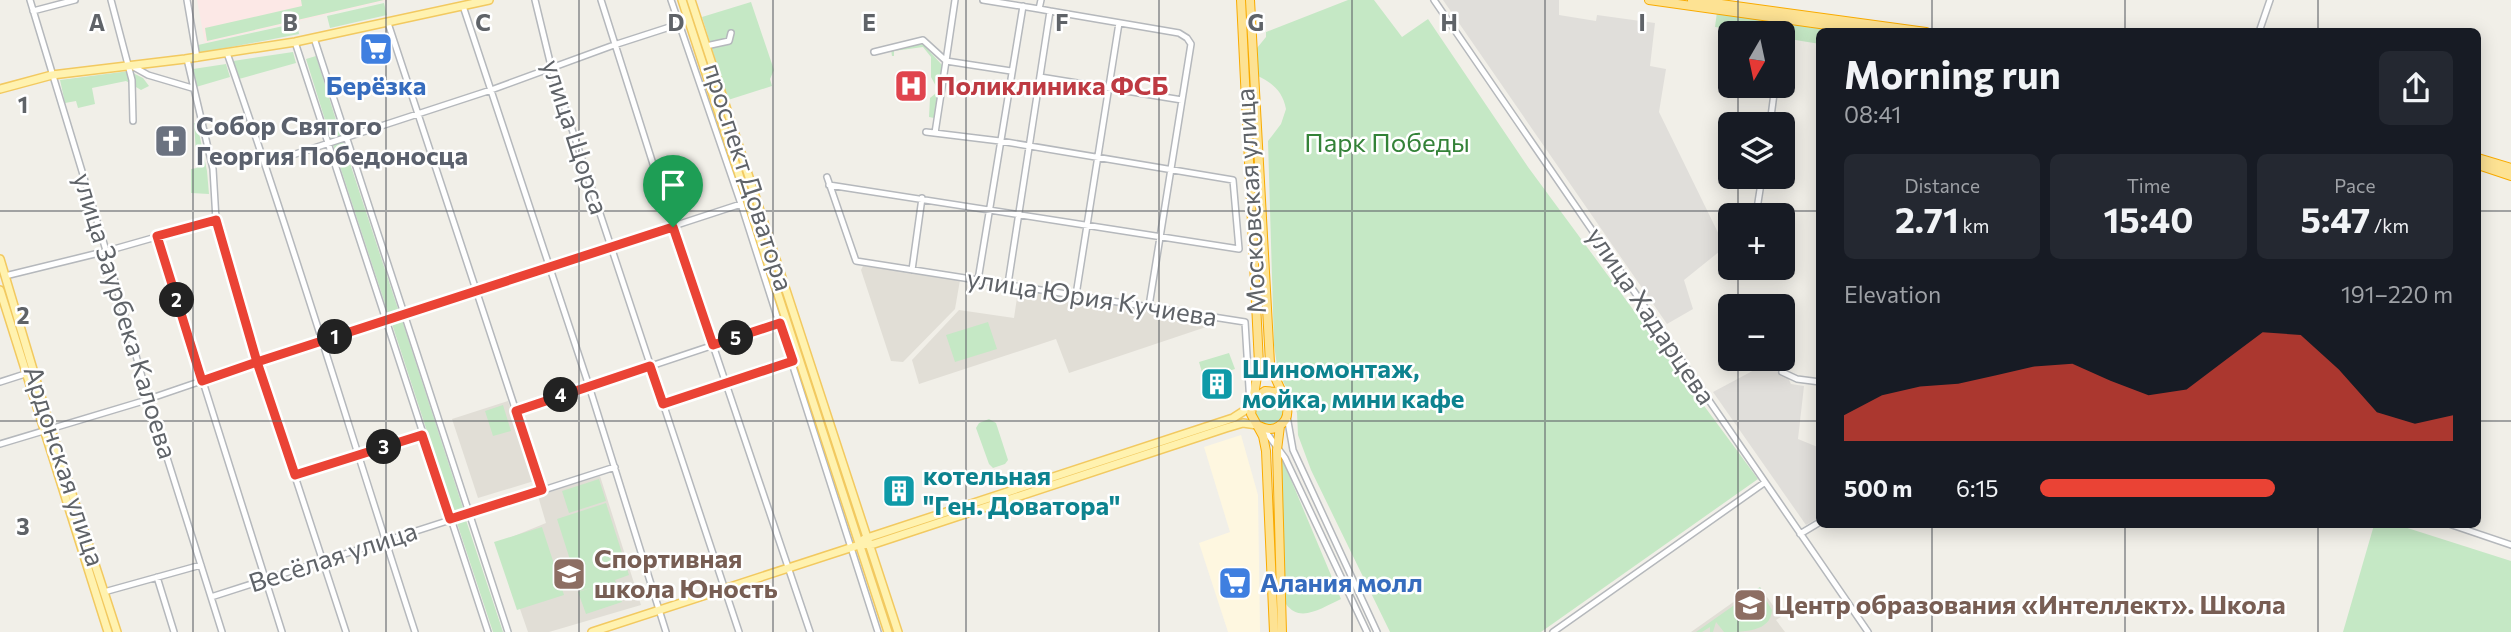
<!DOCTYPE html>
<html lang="en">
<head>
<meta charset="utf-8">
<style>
  body { margin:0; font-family:Commissioner,sans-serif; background:#242831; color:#f1f3f6; height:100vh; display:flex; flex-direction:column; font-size:26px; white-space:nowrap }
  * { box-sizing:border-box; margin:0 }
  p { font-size:23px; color:#9ea1a6 }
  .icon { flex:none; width:38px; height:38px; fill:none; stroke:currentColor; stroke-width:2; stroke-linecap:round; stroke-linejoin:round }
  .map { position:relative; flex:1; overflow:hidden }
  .details { position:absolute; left:1816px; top:28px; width:665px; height:500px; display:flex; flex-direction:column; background:#171b24; border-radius:10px; box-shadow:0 4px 18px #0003 }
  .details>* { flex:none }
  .needle { width:46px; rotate:189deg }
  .fabs { position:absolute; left:1718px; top:21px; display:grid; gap:14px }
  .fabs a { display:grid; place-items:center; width:77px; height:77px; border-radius:10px; background:#171b24; box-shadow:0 4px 18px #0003; font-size:35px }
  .pin { position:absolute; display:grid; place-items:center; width:60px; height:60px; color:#fff; margin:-72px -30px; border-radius:50% 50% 50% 0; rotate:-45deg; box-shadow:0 0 7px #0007 }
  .pin .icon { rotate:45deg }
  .km { position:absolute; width:35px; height:35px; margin:-18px; border-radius:50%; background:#222; color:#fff; font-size:19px; line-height:35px; text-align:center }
  .round { display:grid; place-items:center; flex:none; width:74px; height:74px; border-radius:10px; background:#242831 }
  .head { display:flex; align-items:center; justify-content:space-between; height:119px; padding:0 28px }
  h1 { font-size:38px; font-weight:700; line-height:52px }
  .metrics { display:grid; grid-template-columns:repeat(3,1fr); gap:10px; height:119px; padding:7px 28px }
  .metrics div { display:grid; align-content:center; border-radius:10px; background:#242831; text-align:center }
  .metrics b { font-size:35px; font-weight:700 }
  .metrics small { font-size:19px; font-weight:400 }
  .metrics p { font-size:19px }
  .chart { height:196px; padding:14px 28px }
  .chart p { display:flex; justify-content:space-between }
  .chart svg { width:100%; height:126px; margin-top:7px; fill:#ea4335; opacity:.7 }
  ul { padding:0 28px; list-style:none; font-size:23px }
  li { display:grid; grid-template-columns:112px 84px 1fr; align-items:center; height:52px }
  li i { height:18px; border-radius:9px; background:#ea4335 }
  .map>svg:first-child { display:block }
</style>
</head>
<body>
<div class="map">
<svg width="2511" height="632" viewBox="0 0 2511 632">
  <rect width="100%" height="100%" fill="#f1efe8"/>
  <path fill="#fef7e0" d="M1241,435L1258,495L1260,632H1228L1199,543L1230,532L1204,447Z"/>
  <path fill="#e0deda" d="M1443,0H1559V15L1596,21L1597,15L1655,23L1650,66L1666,69L1659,112L1725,247L1684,280L1693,309L1667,324Z
    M1775,359H1779L1791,384L1804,386L1798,439L1820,448V517L1806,525L1713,392Z"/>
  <path fill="#e1ded6" d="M863,266L960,280L955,309L903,362L891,361L861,270Z
    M1018,291L1213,320L1215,324L1069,373L1056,339L919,384L912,360L959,310L1014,318Z
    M508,401L534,481L478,498L452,419Z
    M600,476L641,605L549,632H528L497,543L546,523L538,496Z
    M1760,587L1781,617L1776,620L1785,632H1691L1749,591L1752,593Z"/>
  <path fill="#fce8e6" d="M197,0H388L205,43Z"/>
  <path fill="#c5e8c5" d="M301,0H384L207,41L205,28L302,6Z
    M1348,0H1374L1402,37L1428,19L1528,167L1758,479L1541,632H1390L1311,470L1298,435L1297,413L1293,400L1278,372L1274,345L1268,141L1281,124L1286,109C1283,92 1273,83 1258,76L1257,48L1266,37V32Z
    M751,2L774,70L770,79L772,86L728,100L702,17Z
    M384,3L387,15L330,28L327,16Z
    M1717,12L1779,22L1777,33H1758L1715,27Z
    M1785,22L1846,31L1820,32V44L1783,38Z
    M297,23L299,34L200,53L198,45Z
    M921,42L942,65L934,118L929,117L930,98L935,94L937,88L931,77V57L923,47L894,51V56H892L891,50Z
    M293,52L296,63L239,79L233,61Z
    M316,56L341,136L331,139L306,59Z
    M226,64L230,77L196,87L193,69Z
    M129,71L143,78L149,86L141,90L126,81L92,88L95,104L78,108L76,101L65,103L60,80Z
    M194,123H197L207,171L209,194L191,193V169L197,168Z
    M343,142L399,312L389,316L333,145Z
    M402,320L464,511L454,514L392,324Z
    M988,322L997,349L955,362L946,335Z
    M1229,353L1235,369L1204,379L1199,362Z
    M1255 410a14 14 0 1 1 28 0a14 14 0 1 1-28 0Z
    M503,405L511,431L493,436L485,411Z
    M989,419L996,423L1008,460L1005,464L993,468L989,464L976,428L979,423Z
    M1281,456L1341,599C1323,607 1300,624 1286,604Z
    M599,479L606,501L569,513L562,491Z
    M606,503L629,575L615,580L622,602L586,614L578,592L598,586L580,591L557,519Z
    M466,520L503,632H493L457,523Z
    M2374,525H2398L2511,561V632H2343Z
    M542,527L564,595L517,610L494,542Z
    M1760,587L1762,591L1757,595L1766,600L1772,610C1771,632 1743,632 1724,632L1716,622L1713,632H1710V627L1702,632H1696Z"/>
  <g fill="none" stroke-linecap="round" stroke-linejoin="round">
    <defs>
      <path id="minor" d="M30,0L108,257L146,391L222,632
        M111,0L132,80L133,121
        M187,0L197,58
        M535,0L551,66L739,632
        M601,0L673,227L810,632
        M671,0L741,204L878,632
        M983,0L1039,9
        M1434,0L1868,632
        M463,6L589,386L666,632
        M33,11L75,0
        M1050,11L1179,33L1187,38L1191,44L1149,306
        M388,23L542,490
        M2259,32L2270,0
        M1782,33L1783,18
        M314,38L508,632
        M295,42L488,632
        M706,46L729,41L731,33
        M874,52L923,40L946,61L955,0
        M227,53C294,244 352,439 415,632
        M187,59L213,169L216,220L253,348L346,632
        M132,66L148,75L192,88
        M1040,77L1182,100
        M1770,124L1775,86
        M935,133L946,61L1011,71
        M265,164L491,90L614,45L679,24
        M827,177L856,261L1245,322L1250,404
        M829,185L1239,249L1233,180L1000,141L926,132
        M1756,215L1762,177
        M157,236L282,632
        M912,270L922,198
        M5,276L107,251L216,220
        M978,280L1023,6
        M1008,284L1050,11L1039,9L1041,0
        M1076,295L1119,23
        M1782,372L1797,379L1820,382
        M0,382L25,374
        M663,404L793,361
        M516,411L780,323
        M1287,416L1293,450L1377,632
        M1263,428L1285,458L1367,632
        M0,444L140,402L257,362L741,204
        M294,475L422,435
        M2452,525L2511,545
        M1800,534L1820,522
        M157,577L174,632
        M104,592L201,565
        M211,597L615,467
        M1553,632L1764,483"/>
      <path id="major" d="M682,0L888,632
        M691,0L898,632
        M0,89L52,75L185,59L295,42L489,0
        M0,259L49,423L117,632
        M0,290L108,632
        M864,539L1233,418L1250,407
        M592,632L859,545L874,544L1226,428L1243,423L1257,425"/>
      <path id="highway" d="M1241,0L1259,364L1251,414L1263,436L1266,451L1274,632
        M1250,0L1270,363C1273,382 1301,413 1279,426C1272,431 1265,429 1257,425
        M1649,0L1877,32
        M1692,0L1926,32
        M2478,158L2511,168
        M2478,165L2511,176
        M1252,401L1265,391L1276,392L1282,396
        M1280,426L1277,450L1282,632"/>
    </defs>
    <use href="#minor" stroke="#b5b8bc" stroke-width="8"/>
    <use href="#major" stroke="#f2c960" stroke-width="10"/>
    <use href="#highway" stroke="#f9ab00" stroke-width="10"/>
    <use href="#minor" stroke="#fff" stroke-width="5"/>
    <use href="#major" stroke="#fff2af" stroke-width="7"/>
    <use href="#highway" stroke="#fde293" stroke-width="8"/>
  </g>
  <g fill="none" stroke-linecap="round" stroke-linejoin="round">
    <defs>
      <path id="route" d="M673,227L257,362L216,220L157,236L202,381L257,362L295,475L422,435L450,519L542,490L516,411L650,366L663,404L793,361L780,323L713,345L673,227"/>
    </defs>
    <use href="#route" stroke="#fff" stroke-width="14"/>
    <use href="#route" stroke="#ea4335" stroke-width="9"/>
  </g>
  <path fill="none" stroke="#5f6368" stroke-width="2" stroke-opacity="0.55" d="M193,0V632M386,0V632M579,0V632M773,0V632M966,0V632M1159,0V632M1352,0V632M1545,0V632M1738,0V33M1932,0V32M2125,0V32M2318,0V32M1738,86V124M1738,177V215M0,211H1820M2478,211H2511M1738,268V306M1738,359V632M0,421H1820M2478,421H2511M1932,525V632M2125,525V632M2318,525V632"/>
  <defs>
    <symbol id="supermarket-square" viewBox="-11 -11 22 22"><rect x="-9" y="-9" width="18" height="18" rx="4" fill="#3f7fe0" stroke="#fff"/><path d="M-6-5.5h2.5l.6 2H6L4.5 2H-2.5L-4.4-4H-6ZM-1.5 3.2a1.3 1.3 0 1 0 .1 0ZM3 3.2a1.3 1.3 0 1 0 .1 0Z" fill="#fff"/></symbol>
    <symbol id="hospital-square" viewBox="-11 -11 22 22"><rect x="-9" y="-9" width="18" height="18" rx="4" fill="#e0444e" stroke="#fff"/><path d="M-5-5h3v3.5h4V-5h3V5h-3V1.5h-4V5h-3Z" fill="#fff"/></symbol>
    <symbol id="church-square" viewBox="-11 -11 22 22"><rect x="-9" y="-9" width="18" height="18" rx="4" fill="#6b7280" stroke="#fff"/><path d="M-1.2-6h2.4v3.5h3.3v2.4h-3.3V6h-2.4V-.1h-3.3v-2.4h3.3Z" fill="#fff"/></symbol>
    <symbol id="building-square" viewBox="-11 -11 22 22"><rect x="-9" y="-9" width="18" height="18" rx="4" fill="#0f9aa8" stroke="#fff"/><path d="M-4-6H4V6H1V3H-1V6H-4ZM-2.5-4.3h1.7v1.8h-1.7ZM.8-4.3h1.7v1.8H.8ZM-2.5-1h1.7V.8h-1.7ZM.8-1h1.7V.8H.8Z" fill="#fff"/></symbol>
    <symbol id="school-square" viewBox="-11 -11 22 22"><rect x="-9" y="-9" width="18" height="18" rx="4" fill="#8d6e63" stroke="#fff"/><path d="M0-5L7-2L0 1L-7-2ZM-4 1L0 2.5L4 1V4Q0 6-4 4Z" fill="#fff"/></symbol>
  </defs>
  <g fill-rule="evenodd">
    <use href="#supermarket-square" x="357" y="30" width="38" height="38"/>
    <use href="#hospital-square" x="892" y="67" width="38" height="38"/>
    <use href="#church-square" x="152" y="122" width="38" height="38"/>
    <use href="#building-square" x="1198" y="365" width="38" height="38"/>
    <use href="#building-square" x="880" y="472" width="38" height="38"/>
    <use href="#school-square" x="550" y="555" width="38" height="38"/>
    <use href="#supermarket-square" x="1216" y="564" width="38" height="38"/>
    <use href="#school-square" x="1731" y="586" width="38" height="38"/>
  </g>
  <g text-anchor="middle" stroke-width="5" stroke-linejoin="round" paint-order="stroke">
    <g font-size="26" font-weight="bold" fill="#366cbe" stroke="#fff">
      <text x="376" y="95">Берёзка</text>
      <text x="1260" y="592" text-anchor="start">Алания молл</text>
    </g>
    <g font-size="26" font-weight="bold" fill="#be3a42" stroke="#fff" text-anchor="start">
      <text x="936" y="95">Поликлиника ФСБ</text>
    </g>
    <g font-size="26" font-weight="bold" fill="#5b616d" stroke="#fff" text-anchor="start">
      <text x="196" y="135">Собор Святого<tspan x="196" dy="30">Георгия Победоносца</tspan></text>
    </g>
    <g font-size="26" fill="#5f6368" stroke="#fff">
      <text transform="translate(575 137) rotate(72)" y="9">улица Щорса</text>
      <text transform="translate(748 177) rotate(72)" y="9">проспект Доватора</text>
      <text transform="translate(1251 201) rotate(-93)" y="9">Московская улица</text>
      <text transform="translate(1092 298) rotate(9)" y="9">улица Юрия Кучиева</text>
      <text transform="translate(125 316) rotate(73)" y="9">улица Заурбека Калоева</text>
      <text transform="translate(1651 316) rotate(56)" y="9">улица Хадарцева</text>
      <text transform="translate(64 466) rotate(72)" y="9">Ардонская улица</text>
      <text transform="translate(333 557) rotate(-18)" y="9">Весёлая улица</text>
    </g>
    <g font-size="26" fill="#348238" stroke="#fff">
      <text x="1387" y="152">Парк Победы</text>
    </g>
    <g font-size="26" font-weight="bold" fill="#0d838f" stroke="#fff" text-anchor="start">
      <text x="1242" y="378">Шиномонтаж,<tspan x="1242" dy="30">мойка, мини кафе</tspan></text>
      <text x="923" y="485">котельная<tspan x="923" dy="30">"Ген. Доватора"</tspan></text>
    </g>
    <g font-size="26" font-weight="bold" fill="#785e54" stroke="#fff" text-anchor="start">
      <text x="594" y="568">Спортивная<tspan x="594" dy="30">школа Юность</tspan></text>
      <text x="1774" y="614">Центр образования «Интеллект». Школа</text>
    </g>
  </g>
  <g font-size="23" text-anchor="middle" font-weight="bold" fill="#5f6368" stroke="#fff" stroke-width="5" stroke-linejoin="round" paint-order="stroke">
    <text x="97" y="31">A</text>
    <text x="290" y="31">B</text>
    <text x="483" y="31">C</text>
    <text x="676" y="31">D</text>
    <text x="869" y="31">E</text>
    <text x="1062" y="31">F</text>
    <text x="1256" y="31">G</text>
    <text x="1449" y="31">H</text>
    <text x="1642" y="31">I</text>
    <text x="23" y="113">1</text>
    <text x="23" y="324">2</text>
    <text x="23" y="535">3</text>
  </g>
</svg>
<div class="fabs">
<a><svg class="needle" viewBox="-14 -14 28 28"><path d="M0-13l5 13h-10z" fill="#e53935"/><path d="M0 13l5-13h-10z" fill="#9ea1a6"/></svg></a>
<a><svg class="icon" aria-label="layers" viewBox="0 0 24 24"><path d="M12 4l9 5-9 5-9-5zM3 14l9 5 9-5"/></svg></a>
<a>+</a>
<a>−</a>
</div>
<div class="pin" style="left:673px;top:227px;background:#1e9e55"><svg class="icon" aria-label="arrive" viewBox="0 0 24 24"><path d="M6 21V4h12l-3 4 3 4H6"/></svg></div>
<b class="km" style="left:335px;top:337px">1</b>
<b class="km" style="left:177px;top:300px">2</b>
<b class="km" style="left:384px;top:447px">3</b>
<b class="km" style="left:561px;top:395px">4</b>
<b class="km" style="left:736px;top:338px">5</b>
<section class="details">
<div class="head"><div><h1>Morning run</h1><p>08:41</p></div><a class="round"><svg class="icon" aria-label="share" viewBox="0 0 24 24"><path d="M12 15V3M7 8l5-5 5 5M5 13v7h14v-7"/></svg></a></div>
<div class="metrics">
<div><p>Distance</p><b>2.71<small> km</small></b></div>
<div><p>Time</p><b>15:40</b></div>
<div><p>Pace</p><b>5:47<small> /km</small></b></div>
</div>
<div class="chart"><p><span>Elevation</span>191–220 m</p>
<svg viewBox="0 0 160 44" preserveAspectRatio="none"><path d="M0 44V35L10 28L20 25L30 24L40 21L50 18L60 17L70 23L80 28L90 26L100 16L110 6L120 7L130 19L140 34L150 38L160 35V44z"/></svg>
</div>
<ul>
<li><b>500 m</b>6:15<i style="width:57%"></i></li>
</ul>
</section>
</div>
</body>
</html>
